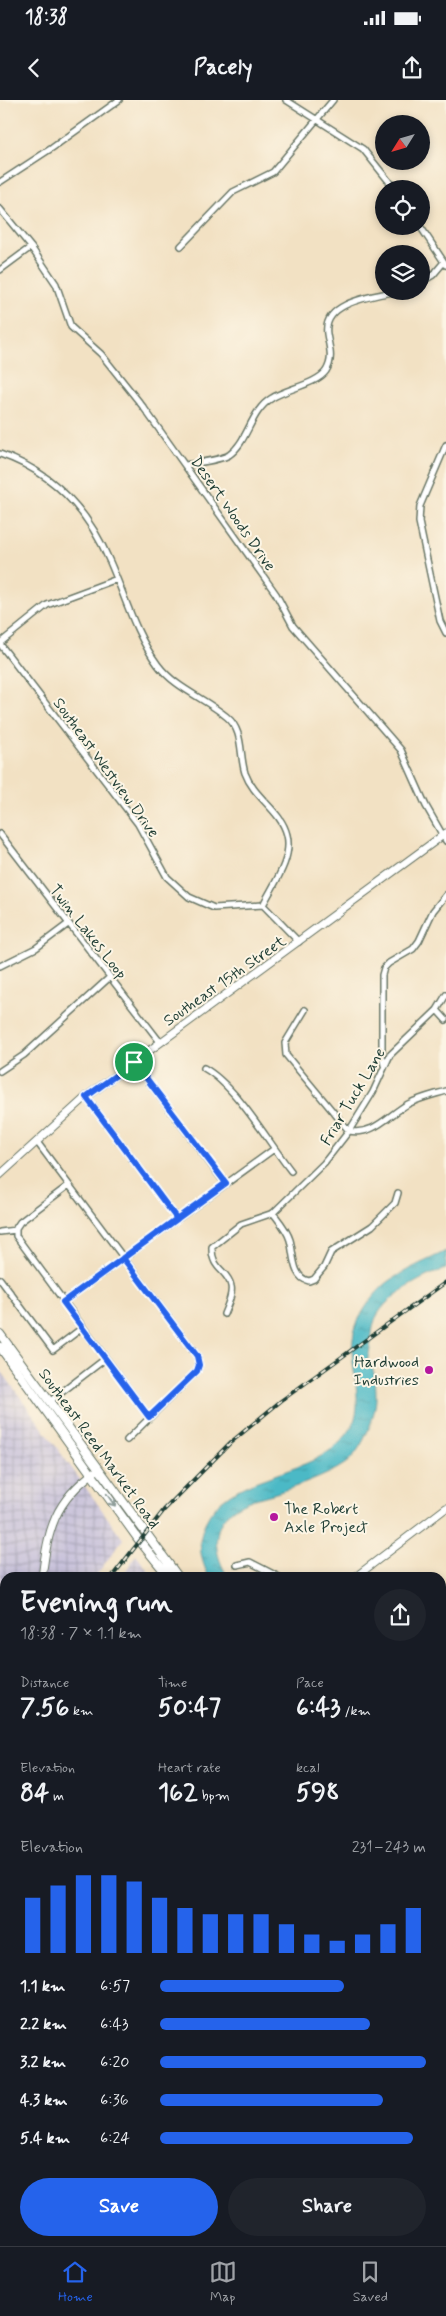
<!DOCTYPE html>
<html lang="en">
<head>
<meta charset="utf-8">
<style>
  body { margin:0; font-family:Mynerve,sans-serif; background:#20242c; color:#f1f3f6; height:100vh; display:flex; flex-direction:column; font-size:19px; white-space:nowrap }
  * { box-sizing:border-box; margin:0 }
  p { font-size:16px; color:#9ea1a6 }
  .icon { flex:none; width:28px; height:28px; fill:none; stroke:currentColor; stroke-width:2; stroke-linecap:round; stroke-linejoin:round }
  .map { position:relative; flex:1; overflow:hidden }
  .drawer { position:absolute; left:0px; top:1472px; width:446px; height:674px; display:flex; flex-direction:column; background:#171b24; border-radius:15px 15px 0 0; box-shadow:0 2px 8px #0003 }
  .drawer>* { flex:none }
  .needle { width:32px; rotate:233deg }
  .controls { position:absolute; left:375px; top:15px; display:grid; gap:10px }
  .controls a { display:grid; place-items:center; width:55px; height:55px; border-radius:50%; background:#171b24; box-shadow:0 2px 8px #0003; font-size:25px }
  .pin { position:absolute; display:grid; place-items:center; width:42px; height:42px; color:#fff; margin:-21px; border:2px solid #fff; border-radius:50%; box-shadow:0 1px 5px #0007 }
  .round { display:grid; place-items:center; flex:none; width:52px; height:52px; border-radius:26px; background:#20242c }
  .headline { display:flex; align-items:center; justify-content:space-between; height:85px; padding:0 20px }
  h1 { font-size:28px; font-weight:800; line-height:38px }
  .stats { display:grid; grid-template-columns:repeat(3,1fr); gap:8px; height:85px; padding:5px 20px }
  .stats div { display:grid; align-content:center }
  .stats b { font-size:25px; font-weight:800 }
  .stats small { font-size:14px; font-weight:400 }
  .stats p { font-size:14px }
  .chart { height:140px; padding:10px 20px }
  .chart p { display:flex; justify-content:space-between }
  .chart svg { width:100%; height:90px; margin-top:5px; stroke:#2563eb; stroke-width:6 }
  .primary-button { display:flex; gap:10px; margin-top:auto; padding:10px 20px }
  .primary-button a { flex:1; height:58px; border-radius:30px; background:#2563eb; color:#fff; font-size:20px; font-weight:800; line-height:58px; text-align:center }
  .primary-button a+a { background:#20242c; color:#f1f3f6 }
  ul { padding:0 20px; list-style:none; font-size:16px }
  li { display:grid; grid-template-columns:80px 60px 1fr; align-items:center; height:38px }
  li i { height:12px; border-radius:6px; background:#2563eb }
  .status { display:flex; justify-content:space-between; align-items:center; height:35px; padding:0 25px; background:#171b24; direction:ltr }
  .status svg { height:14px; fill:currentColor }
  header { display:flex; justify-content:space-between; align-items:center; height:65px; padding:0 20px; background:#171b24; font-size:22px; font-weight:800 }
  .tabs { display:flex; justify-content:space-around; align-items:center; height:70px; border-top:1px solid #363941; background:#171b24; font-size:14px; color:#9ea1a6 }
  .tabs a { display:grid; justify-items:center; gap:2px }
  .tabs .selected { color:#2563eb }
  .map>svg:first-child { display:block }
</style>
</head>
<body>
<div class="status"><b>18:38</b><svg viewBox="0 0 49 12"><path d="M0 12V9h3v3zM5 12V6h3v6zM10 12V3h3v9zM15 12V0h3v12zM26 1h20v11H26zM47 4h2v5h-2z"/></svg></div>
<header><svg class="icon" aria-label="back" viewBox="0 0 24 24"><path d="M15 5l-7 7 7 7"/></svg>Pacely<svg class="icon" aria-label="share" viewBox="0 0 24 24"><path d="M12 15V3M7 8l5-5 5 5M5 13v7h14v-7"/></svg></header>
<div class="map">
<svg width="446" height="2146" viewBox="0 0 446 2146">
  <defs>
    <pattern id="industrial-grid" width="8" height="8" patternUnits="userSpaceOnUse" patternTransform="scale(1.25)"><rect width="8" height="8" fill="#c6c0da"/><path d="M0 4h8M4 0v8" fill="none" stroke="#a09db2"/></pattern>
    <pattern id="water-ripples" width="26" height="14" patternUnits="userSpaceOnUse" patternTransform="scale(1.25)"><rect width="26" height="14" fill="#4cb9c6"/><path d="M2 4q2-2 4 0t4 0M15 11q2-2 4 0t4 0" fill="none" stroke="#3f98a2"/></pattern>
  </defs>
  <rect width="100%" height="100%" fill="#fcf5e5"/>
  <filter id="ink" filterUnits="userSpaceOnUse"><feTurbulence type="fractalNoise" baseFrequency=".02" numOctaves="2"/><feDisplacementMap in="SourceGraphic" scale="10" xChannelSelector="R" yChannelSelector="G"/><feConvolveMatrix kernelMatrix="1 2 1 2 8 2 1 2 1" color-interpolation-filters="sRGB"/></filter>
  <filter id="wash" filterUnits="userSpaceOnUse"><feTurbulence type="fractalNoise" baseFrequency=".0096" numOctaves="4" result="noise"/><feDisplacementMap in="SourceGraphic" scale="20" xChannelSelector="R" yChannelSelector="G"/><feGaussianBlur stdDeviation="1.12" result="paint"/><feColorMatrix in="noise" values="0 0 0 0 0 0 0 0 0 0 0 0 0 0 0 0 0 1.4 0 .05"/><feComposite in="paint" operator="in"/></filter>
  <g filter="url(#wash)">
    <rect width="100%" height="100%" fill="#f2e1c3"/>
    <path fill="url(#industrial-grid)" d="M0,1269L123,1439L95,1477L5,1478V1637L0,1648Z
      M136,1455L153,1477H122Z
      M5,1707V1856L0,1849V1720Z"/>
    <path fill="url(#water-ripples)" stroke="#367b7d" d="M446,1151V1169C424,1175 380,1199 374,1223C371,1234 371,1251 367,1260C375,1265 376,1286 376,1295C377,1315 362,1351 346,1363C326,1377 298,1386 276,1393C266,1396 256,1398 246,1402C211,1417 210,1448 228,1477H209C200,1459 197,1441 205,1423C227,1373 302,1379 339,1343C373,1312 348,1276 353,1239C355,1220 368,1202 380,1189C397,1172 425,1162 446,1151Z
      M441,2114L446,2117V2139L441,2135Z"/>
  </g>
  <g filter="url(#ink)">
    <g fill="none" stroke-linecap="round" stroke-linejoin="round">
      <defs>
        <path id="street" d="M286,0L363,49L395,89
          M0,82L52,48L119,0
          M0,109L31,147L56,184L71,227L101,254L144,308L276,494L293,526L401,650L426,706L446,741
          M420,126L446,165
          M181,146L233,92L273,72L333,0
          M0,170L31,147
          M421,182L433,175L444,162
          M446,345L420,406L419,422L440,521L446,533
          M0,354C53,372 88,410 110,462C125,496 135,534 158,565C176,589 205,598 227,617C244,631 239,654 245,673C254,698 281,710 287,735C293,759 273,785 263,805
          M185,365C196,363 221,360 229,355C248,342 250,311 272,298C286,289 317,284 326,271C334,258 329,247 327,234C322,201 376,196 397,191
          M0,543L47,505L117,479
          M0,544L138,724L167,777L189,797L214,808L263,805
          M0,734L160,942
          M263,805L299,842
          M0,866L36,848L68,824
          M305,910L285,943L286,955L349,1031C374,1036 388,1015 408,1004C420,998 433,995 446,991
          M437,910L446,920
          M134,962L225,1083
          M384,965L382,955V875L384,868L389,863L413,849L419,841L433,811L446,795
          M204,968C236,986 267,1040 291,1071
          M0,971L24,955L110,877
          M86,997L177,1119
          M37,1042L197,1256L199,1265L197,1271L127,1340
          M69,1085L20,1122L16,1128V1136L149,1317
          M273,1113C280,1122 287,1130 290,1140C294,1154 292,1178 309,1181L314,1179L324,1167L331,1152L372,1126L395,1103L398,1093
          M0,1132L16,1130
          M0,1179L53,1250L82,1228
          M63,1202L274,1049
          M224,1214C227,1206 233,1195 231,1186C228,1170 211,1170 212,1147L241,1124L273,1113L324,1063L349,1031L373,992L390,955L437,910L446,895
          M49,1302L105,1259
          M237,1465L250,1462L281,1478
          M441,1573L446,1569
          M441,1682L446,1678
          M441,1735L446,1742
          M441,1837L446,1844
          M0,1951L5,1957
          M0,1971L5,1965
          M0,2018L5,2017
          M0,2138L5,2134
          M262,2141L266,2146
          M341,2141L344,2146
          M127,2146L133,2141
          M359,2146L365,2141"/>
        <path id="secondary" d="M0,1075L86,997L446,733
          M42,1478C48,1429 54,1401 96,1371
          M354,1478L446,1408
          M0,1640L5,1629"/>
        <path id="primary" d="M0,1234L179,1478
          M0,1247L139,1440L170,1478
          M420,2141L428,2146
          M431,2141L439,2146"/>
      </defs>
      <use href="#street" stroke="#697666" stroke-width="8"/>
      <use href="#secondary" stroke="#697666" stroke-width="9"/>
      <use href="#primary" stroke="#697666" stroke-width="10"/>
      <use href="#street" stroke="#fff" stroke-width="5"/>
      <use href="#secondary" stroke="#fff" stroke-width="7"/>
      <use href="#primary" stroke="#fff" stroke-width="8"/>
      <defs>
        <path id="rail" d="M111,1478L164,1410L230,1343L282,1300L446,1182
          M0,1692L5,1680"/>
      </defs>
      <use href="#rail" stroke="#1f3d34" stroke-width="4"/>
      <use href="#rail" stroke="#fcf5e5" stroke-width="2" stroke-dasharray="5.5" stroke-linecap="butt"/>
    </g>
    <defs><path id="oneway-shaft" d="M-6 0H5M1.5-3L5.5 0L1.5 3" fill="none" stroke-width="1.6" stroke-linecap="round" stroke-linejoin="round" transform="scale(1.25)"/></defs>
    <use stroke="#8f9e9a" href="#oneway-shaft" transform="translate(111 1400) rotate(55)"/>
  </g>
  <g fill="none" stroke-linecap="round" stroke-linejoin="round" filter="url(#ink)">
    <defs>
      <path id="route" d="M134,962L86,997L177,1119L63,1202L149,1317L197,1271L199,1265L197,1256L123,1158L226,1083L134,962"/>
    </defs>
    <use href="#route" stroke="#fff" stroke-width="10"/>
    <use href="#route" stroke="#2563eb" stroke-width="6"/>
  </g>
  <g fill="#b5179e" stroke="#fcf5e5" stroke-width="2">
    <circle cx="429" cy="1270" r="5"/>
    <circle cx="274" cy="1417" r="5"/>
  </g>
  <g text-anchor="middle" stroke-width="4" stroke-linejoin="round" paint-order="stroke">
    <g font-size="16" fill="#1f3d34" stroke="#fcf5e5">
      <text transform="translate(234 413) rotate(55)" y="6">Desert Woods Drive</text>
      <text transform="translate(107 667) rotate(54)" y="6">Southeast Westview Drive</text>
      <text transform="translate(89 831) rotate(52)" y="6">Twin Lakes Loop</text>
      <text transform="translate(224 880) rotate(-35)" y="6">Southeast 15th Street</text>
      <text transform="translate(352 996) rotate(-59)" y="6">Friar Tuck Lane</text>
      <text transform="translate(100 1348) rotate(54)" y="6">Southeast Reed Market Road</text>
    </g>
    <g font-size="16" fill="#1f3d34" stroke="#fcf5e5" text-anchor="end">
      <text x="419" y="1267">Hardwood<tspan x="419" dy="18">Industries</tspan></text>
      <text x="284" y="1414" text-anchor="start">The Robert<tspan x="284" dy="18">Axle Project</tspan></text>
    </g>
  </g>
</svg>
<div class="controls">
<a><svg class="needle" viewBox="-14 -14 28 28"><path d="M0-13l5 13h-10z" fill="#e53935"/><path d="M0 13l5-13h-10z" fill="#9ea1a6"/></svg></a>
<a><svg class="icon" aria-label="locate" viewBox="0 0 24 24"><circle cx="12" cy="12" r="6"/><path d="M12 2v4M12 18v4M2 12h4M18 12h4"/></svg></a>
<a><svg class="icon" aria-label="layers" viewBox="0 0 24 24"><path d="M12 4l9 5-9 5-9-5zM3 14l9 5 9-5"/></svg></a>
</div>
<div class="pin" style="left:134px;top:962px;background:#1e9e55"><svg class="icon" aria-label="arrive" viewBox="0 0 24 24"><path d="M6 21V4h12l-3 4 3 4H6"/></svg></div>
<section class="drawer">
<div class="headline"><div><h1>Evening run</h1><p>18:38 · 7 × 1.1 km</p></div><a class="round"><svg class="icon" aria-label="share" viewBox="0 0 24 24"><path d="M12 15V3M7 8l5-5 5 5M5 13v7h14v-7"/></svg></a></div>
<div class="stats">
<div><p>Distance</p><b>7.56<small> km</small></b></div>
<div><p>Time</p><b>50:47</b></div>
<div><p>Pace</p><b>6:43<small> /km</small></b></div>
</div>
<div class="stats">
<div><p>Elevation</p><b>84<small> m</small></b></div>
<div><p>Heart rate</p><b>162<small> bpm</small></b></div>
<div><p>kcal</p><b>598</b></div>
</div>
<div class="chart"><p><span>Elevation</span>231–243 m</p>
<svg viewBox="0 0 160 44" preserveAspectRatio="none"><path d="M5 44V17M15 44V11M25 44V6M35 44V6M45 44V9M55 44V17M65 44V22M75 44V25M85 44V25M95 44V25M105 44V30M115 44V35M125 44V38M135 44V35M145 44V30M155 44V22"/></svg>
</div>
<ul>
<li><b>1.1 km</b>6:57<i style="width:69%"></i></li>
<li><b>2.2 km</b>6:43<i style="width:79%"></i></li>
<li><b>3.2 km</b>6:20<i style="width:100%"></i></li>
<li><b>4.3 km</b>6:36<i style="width:84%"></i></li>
<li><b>5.4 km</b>6:24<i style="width:95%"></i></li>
</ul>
<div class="primary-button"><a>Save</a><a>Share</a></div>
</section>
</div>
<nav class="tabs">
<a class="selected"><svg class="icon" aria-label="home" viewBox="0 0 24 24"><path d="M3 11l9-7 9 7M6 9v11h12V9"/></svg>Home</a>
<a><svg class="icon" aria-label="map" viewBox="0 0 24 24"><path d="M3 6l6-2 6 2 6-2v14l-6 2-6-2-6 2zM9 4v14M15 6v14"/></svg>Map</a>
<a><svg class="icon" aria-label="saved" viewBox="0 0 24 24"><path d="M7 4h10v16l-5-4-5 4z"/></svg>Saved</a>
</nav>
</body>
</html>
